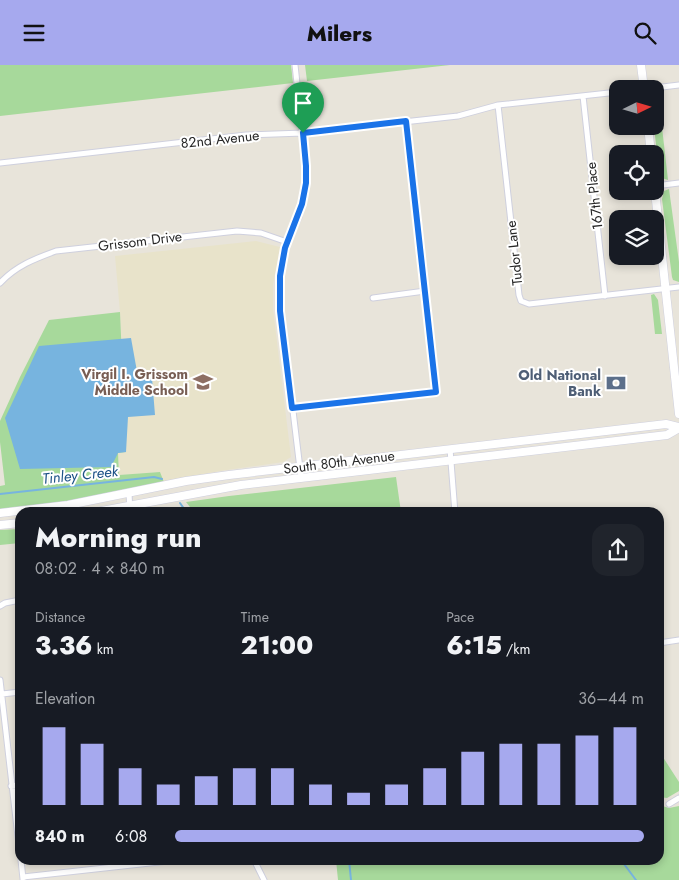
<!DOCTYPE html>
<html lang="en">
<head>
<meta charset="utf-8">
<style>
  body { margin:0; font-family:Jost,sans-serif; background:#20242c; color:#f1f3f6; height:100vh; display:flex; flex-direction:column; font-size:19px; white-space:nowrap }
  * { box-sizing:border-box; margin:0 }
  p { font-size:16px; color:#9ea1a6 }
  .icon { flex:none; width:28px; height:28px; fill:none; stroke:currentColor; stroke-width:2; stroke-linecap:round; stroke-linejoin:round }
  .map { position:relative; flex:1; overflow:hidden }
  .panel { position:absolute; left:15px; top:442px; width:649px; height:358px; display:flex; flex-direction:column; background:#171b24; border-radius:15px; box-shadow:0 2px 8px #0003 }
  .panel>* { flex:none }
  .needle { width:32px; rotate:85deg }
  .fabs { position:absolute; left:609px; top:15px; display:grid; gap:10px }
  .fabs a { display:grid; place-items:center; width:55px; height:55px; border-radius:10px; background:#171b24; box-shadow:0 2px 8px #0003; font-size:25px }
  .pin { position:absolute; display:grid; place-items:center; width:42px; height:42px; color:#fff; margin:-51px -21px; border-radius:50% 50% 50% 0; rotate:-45deg; box-shadow:0 0 5px #0007 }
  .pin .icon { rotate:45deg }
  .round { display:grid; place-items:center; flex:none; width:52px; height:52px; border-radius:15px; background:#20242c }
  .head { display:flex; align-items:center; justify-content:space-between; height:85px; padding:0 20px }
  h1 { font-size:28px; font-weight:800; line-height:38px }
  .figures { display:grid; grid-template-columns:repeat(3,1fr); gap:8px; height:85px; padding:5px 20px }
  .figures div { display:grid; align-content:center }
  .figures b { font-size:25px; font-weight:800 }
  .figures small { font-size:14px; font-weight:400 }
  .figures p { font-size:14px }
  .chart { height:140px; padding:10px 20px }
  .chart p { display:flex; justify-content:space-between }
  .chart svg { width:100%; height:90px; margin-top:5px; stroke:#a6a9ee; stroke-width:6 }
  ul { padding:0 20px; list-style:none; font-size:16px }
  li { display:grid; grid-template-columns:80px 60px 1fr; align-items:center; height:38px }
  li i { height:12px; border-radius:6px; background:#a6a9ee }
  header { display:flex; justify-content:space-between; align-items:center; height:65px; padding:0 20px; background:#a6a9ee; color:#111; font-size:22px; font-weight:800 }
  .map>svg:first-child { display:block }
</style>
</head>
<body>
<header><svg class="icon" aria-label="menu" viewBox="0 0 24 24"><path d="M4 6h16M4 12h16M4 18h16"/></svg>Milers<svg class="icon" aria-label="search" viewBox="0 0 24 24"><circle cx="10" cy="10" r="6"/><path d="M15 15l6 6"/></svg></header>
<div class="map">
<svg width="679" height="815" viewBox="0 0 679 815">
  <rect width="100%" height="100%" fill="#e8e4da"/>
  <path fill="#e8e3ca" d="M256,176L280,182L273,219V244L291,392L283,397L220,406L164,417L160,407L119,410L118,388L126,387L120,247L115,191Z"/>
  <path fill="#a7d99b" d="M0,0H291L293,18L0,51Z
    M305,0H450L307,16Z
    M658,27L668,115L662,113L659,108L654,61H655V28Z
    M669,124L679,197V217L673,215L672,212L662,134L664,126Z
    M654,229L658,235L662,269H655L651,230Z
    M120,247L126,387L118,388L119,410L160,407L164,417L63,439L0,445V421L5,420L0,377V356L20,312L49,255Z
    M396,412L401,447H194L186,437L229,431Z
    M20,464V478L0,480V465Z
    M659,686L679,717V726L667,733L659,732Z
    M659,740L669,743L679,741V815H338L336,795H659Z"/>
  <path fill="#77b4df" d="M131,273L138,312L152,313L155,350L128,352L126,387L118,388L111,402L20,404L5,353L39,281Z"/>
  <g fill="none" stroke-linecap="round" stroke-linejoin="round">
    <path stroke="#77b4df" stroke-width="2" d="M0,429L154,412L162,414
      M180,438L187,448
      M349,795L351,815
      M621,795L636,815"/>
    <defs>
      <path id="street" d="M295,0L306,101V118L299,152L287,177L281,200L279,230L301,412
        M646,24L679,20
        M583,31L605,231
        M498,40L519,230L521,236L529,239L679,222
        M0,98L246,70L303,68L458,51L498,40L618,27
        M655,121L679,118
        M0,218C16,201 34,194 56,186L237,166L261,168L287,177
        M373,233L425,226
        M292,343L436,327L406,56
        M450,384L455,448
        M129,428L130,448
        M0,541L5,538L20,535
        M659,578L679,575
        M0,615L20,789
        M2,629L20,627
        M11,721L20,720
        M669,739L679,733
        M21,795L23,814
        M254,795L264,815
        M23,812L177,795"/>
      <path id="secondary" d="M641,0L644,24
        M648,61L651,89
        M655,126L679,349
        M0,448L68,440L186,416L229,410L666,359L679,362
        M91,448L241,420L667,370L679,363
        M0,460L20,458"/>
    </defs>
    <use href="#street" stroke="#cfd0de" stroke-width="7"/>
    <use href="#secondary" stroke="#cfd0de" stroke-width="9"/>
    <use href="#street" stroke="#fff" stroke-width="5"/>
    <use href="#secondary" stroke="#fff" stroke-width="8"/>
  </g>
  <g fill="none" stroke-linecap="round" stroke-linejoin="round">
    <defs>
      <path id="route" d="M406,56L436,327L292,343L280,246V211L285,183L302,139L306,118V101L303,68Z"/>
    </defs>
    <use href="#route" stroke="#fff" stroke-width="10"/>
    <use href="#route" stroke="#1a73e8" stroke-width="6"/>
  </g>
  <defs>
    <symbol id="school-bare" viewBox="-9 -9 18 18"><path d="M0-5L7-2L0 1L-7-2ZM-4 1L0 2.5L4 1V4Q0 6-4 4Z" fill="#8d6e63" stroke="#fff" stroke-width="2.5" paint-order="stroke"/></symbol>
    <symbol id="bank-bare" viewBox="-9 -9 18 18"><path d="M-6-4H6V4H-6ZM0-2.3a2.3 2.3 0 1 0 0 4.6a2.3 2.3 0 1 0 0-4.6Z" fill="#5c6f8a" stroke="#fff" stroke-width="2.5" paint-order="stroke"/></symbol>
  </defs>
  <g fill-rule="evenodd">
    <use href="#school-bare" x="189" y="303" width="28" height="28"/>
    <use href="#bank-bare" x="602" y="304" width="28" height="28"/>
  </g>
  <g text-anchor="middle" stroke-width="4" stroke-linejoin="round" paint-order="stroke">
    <g font-size="14" fill="#272727" stroke="#fff">
      <text transform="translate(220 74) rotate(-6)" y="5">82nd Avenue</text>
      <text transform="translate(594 131) rotate(-96)" y="5">167th Place</text>
      <text transform="translate(140 176) rotate(-7)" y="5">Grissom Drive</text>
      <text transform="translate(514 188) rotate(-96)" y="5">Tudor Lane</text>
      <text transform="translate(339 397) rotate(-7)" y="5">South 80th Avenue</text>
    </g>
    <g font-size="14" font-weight="bold" fill="#785e54" stroke="#fff" text-anchor="end">
      <text x="188" y="314">Virgil I. Grissom<tspan x="188" dy="16">Middle School</tspan></text>
    </g>
    <g font-size="14" font-weight="bold" fill="#4e5e75" stroke="#fff" text-anchor="end">
      <text x="601" y="315">Old National<tspan x="601" dy="16">Bank</tspan></text>
    </g>
    <g font-size="15" font-style="italic" fill="#1b5186" stroke="#fff">
      <text transform="translate(80 410) rotate(-6)" y="5">Tinley Creek</text>
    </g>
  </g>
</svg>
<div class="fabs">
<a><svg class="needle" viewBox="-14 -14 28 28"><path d="M0-13l5 13h-10z" fill="#e53935"/><path d="M0 13l5-13h-10z" fill="#9ea1a6"/></svg></a>
<a><svg class="icon" aria-label="locate" viewBox="0 0 24 24"><circle cx="12" cy="12" r="6"/><path d="M12 2v4M12 18v4M2 12h4M18 12h4"/></svg></a>
<a><svg class="icon" aria-label="layers" viewBox="0 0 24 24"><path d="M12 4l9 5-9 5-9-5zM3 14l9 5 9-5"/></svg></a>
</div>
<div class="pin" style="left:303px;top:68px;background:#1e9e55"><svg class="icon" aria-label="arrive" viewBox="0 0 24 24"><path d="M6 21V4h12l-3 4 3 4H6"/></svg></div>
<section class="panel">
<div class="head"><div><h1>Morning run</h1><p>08:02 · 4 × 840 m</p></div><a class="round"><svg class="icon" aria-label="share" viewBox="0 0 24 24"><path d="M12 15V3M7 8l5-5 5 5M5 13v7h14v-7"/></svg></a></div>
<div class="figures">
<div><p>Distance</p><b>3.36<small> km</small></b></div>
<div><p>Time</p><b>21:00</b></div>
<div><p>Pace</p><b>6:15<small> /km</small></b></div>
</div>
<div class="chart"><p><span>Elevation</span>36–44 m</p>
<svg viewBox="0 0 160 44" preserveAspectRatio="none"><path d="M5 44V6M15 44V14M25 44V26M35 44V34M45 44V30M55 44V26M65 44V26M75 44V34M85 44V38M95 44V34M105 44V26M115 44V18M125 44V14M135 44V14M145 44V10M155 44V6"/></svg>
</div>
<ul>
<li><b>840 m</b>6:08<i style="width:100%"></i></li>
</ul>
</section>
</div>
</body>
</html>
